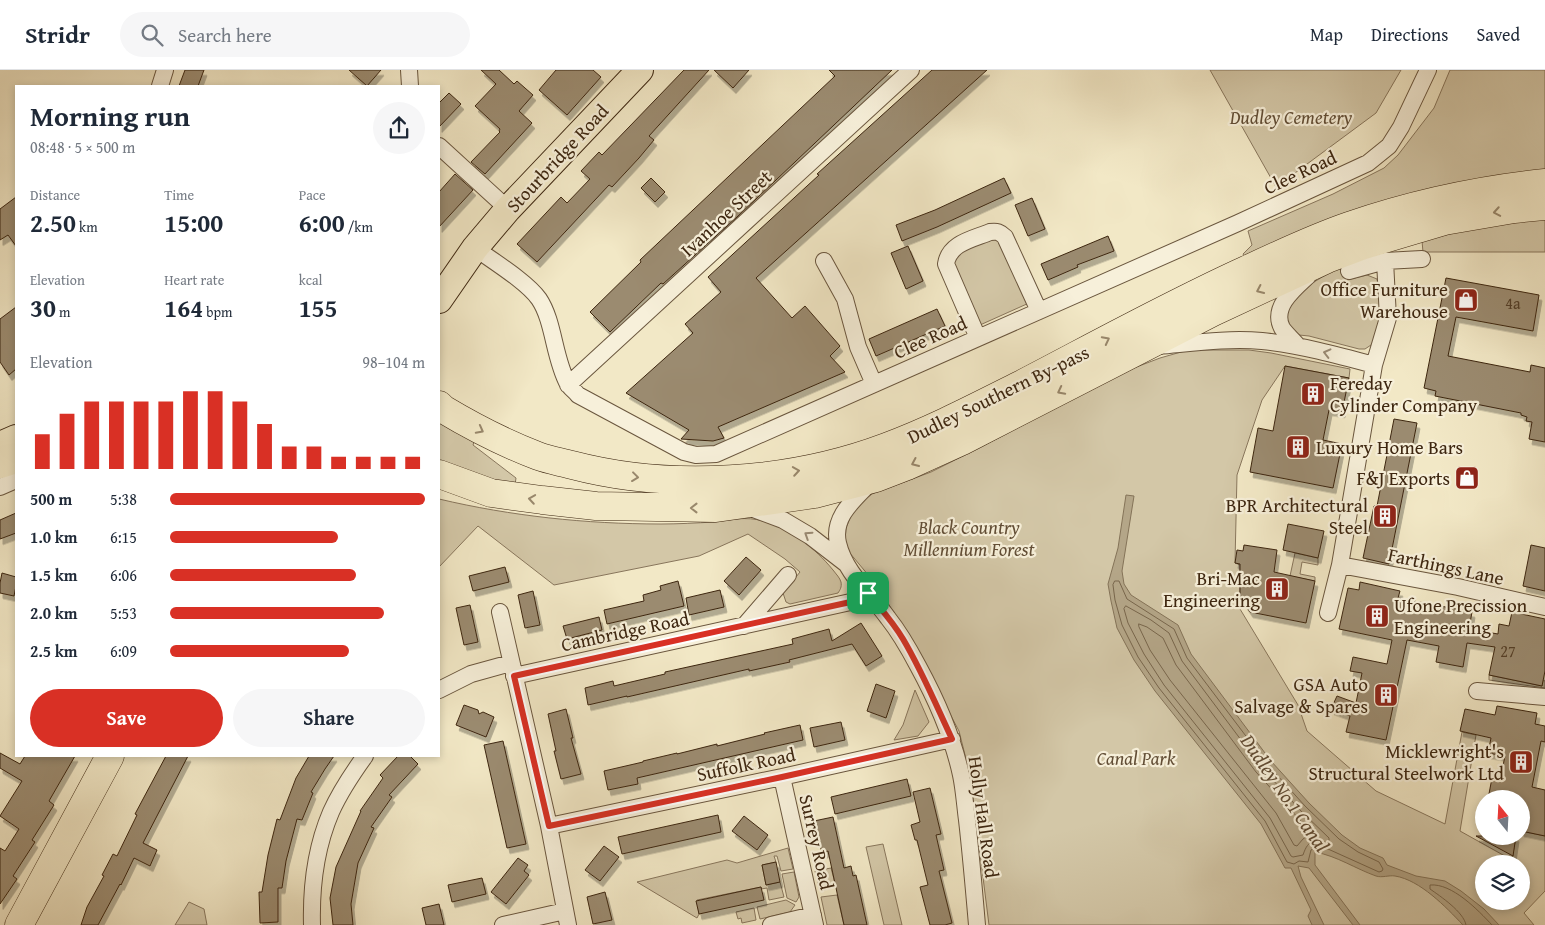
<!DOCTYPE html>
<html lang="en">
<head>
<meta charset="utf-8">
<style>
  body { margin:0; font-family:"Gentium Book Plus",serif; background:#f6f6f7; color:#1f2937; height:100vh; display:flex; flex-direction:column; font-size:19px; white-space:nowrap }
  * { box-sizing:border-box; margin:0 }
  p { font-size:16px; color:#747a83 }
  .icon { flex:none; width:28px; height:28px; fill:none; stroke:currentColor; stroke-width:2; stroke-linecap:round; stroke-linejoin:round }
  .map { position:relative; flex:1; overflow:hidden }
  .drawer { position:absolute; left:15px; top:15px; width:425px; height:672px; display:flex; flex-direction:column; background:#fff; border-radius:0px; box-shadow:0 2px 8px #0003 }
  .drawer>* { flex:none }
  .needle { width:32px; rotate:342deg }
  .tools { position:absolute; left:1475px; top:720px; display:grid; gap:10px }
  .tools a { display:grid; place-items:center; width:55px; height:55px; border-radius:50%; background:#fff; box-shadow:0 2px 8px #0003; font-size:25px }
  .pin { position:absolute; display:grid; place-items:center; width:42px; height:42px; color:#fff; margin:-21px; border-radius:10px; box-shadow:0 2px 8px #0006 }
  .round { display:grid; place-items:center; flex:none; width:52px; height:52px; border-radius:26px; background:#f6f6f7 }
  .headline { display:flex; align-items:center; justify-content:space-between; height:85px; padding:0 15px }
  h1 { font-size:28px; font-weight:600; line-height:38px }
  .figures { display:grid; grid-template-columns:repeat(3,1fr); gap:8px; height:85px; padding:5px 15px }
  .figures div { display:grid; align-content:center }
  .figures b { font-size:25px; font-weight:600 }
  .figures small { font-size:14px; font-weight:400 }
  .figures p { font-size:14px }
  .chart { height:140px; padding:10px 15px }
  .chart p { display:flex; justify-content:space-between }
  .chart svg { width:100%; height:90px; margin-top:5px; stroke:#d93025; stroke-width:6 }
  .action { display:flex; gap:10px; margin-top:auto; padding:10px 15px }
  .action a { flex:1; height:58px; border-radius:30px; background:#d93025; color:#fff; font-size:20px; font-weight:600; line-height:58px; text-align:center }
  .action a+a { background:#f6f6f7; color:#1f2937 }
  ul { padding:0 15px; list-style:none; font-size:16px }
  li { display:grid; grid-template-columns:80px 60px 1fr; align-items:center; height:38px }
  li i { height:12px; border-radius:6px; background:#d93025 }
  header { display:flex; align-items:center; gap:30px; box-sizing:border-box; height:70px; padding:0 25px; background:#fff; border-bottom:1px solid #e0e1e3 }
  header strong { font-size:24px }
  nav { display:flex; gap:28px; margin-inline-start:auto; font-size:18px }
  .search { width:350px; height:45px; background:#f6f6f7; display:flex; align-items:center; gap:12px; box-sizing:border-box; padding:0 18px; border-radius:28px; color:#747a83; font-size:19px }
  .map>svg:first-child { display:block }
</style>
</head>
<body>
<header>
<strong>Stridr</strong>
<div class="search"><svg class="icon" aria-label="search" viewBox="0 0 24 24"><circle cx="10" cy="10" r="6"/><path d="M15 15l6 6"/></svg>Search here</div>
<nav><a>Map</a><a>Directions</a><a>Saved</a></nav>
</header>
<div class="map">
<svg width="1545" height="855" viewBox="0 0 1545 855">
  <defs>
    <filter id="shadow"><feDropShadow dx="3" dy="5.5" stdDeviation="0" flood-color="#0004"/></filter>
  </defs>
  <rect width="100%" height="100%" fill="#f2e8c6"/>
  <filter id="stains"><feTurbulence type="fractalNoise" baseFrequency=".004" numOctaves="4"/><feColorMatrix values="0 0 0 0 .2 0 0 0 0 .09 0 0 0 0 .02 0 0 0 .5 -.17"/></filter>
  <radialGradient id="worn" r=".72"><stop offset=".6" stop-color="#630" stop-opacity="0"/><stop offset="1" stop-color="#630" stop-opacity=".3"/></radialGradient>
  <path fill="#d3c7a7" stroke="#88765c" fill-rule="evenodd" d="M1210,0H1401L1376,43L1276,117Z
    M1450,0H1545V102L1246,189L1243,184L1252,175L1248,161L1333,124L1384,98L1398,85L1434,38Z
    M1545,148V182H1423L1422,171L1461,161Z
    M991,167L1001,173L1029,233L980,255L954,193L957,183Z
    M1341,197L1346,210L1367,205L1377,209L1380,231V249L1374,273L1365,279H1359L1309,266L1299,265L1287,256C1287,251 1285,245 1287,240C1291,223 1325,205 1341,197Z
    M1188,280H1249L1271,283L1350,299L1349,308L1285,296L1262,330L1237,405L1235,493L1240,495V539L1298,635L1307,661L1376,721L1445,754L1462,662L1476,665L1460,761L1512,790L1516,766H1521V761L1545,766V821L1524,843L1534,855H989L972,720L966,689L959,661L916,580L879,518L849,482L845,471L846,458L852,443L860,433L872,424L931,402L981,377L1126,301L1160,288ZM1484,794H1521V831H1484Z
    M439,347L475,369L473,375L516,408L515,415L481,409L439,393Z
    M439,429C511,446 586,454 661,454C678,454 696,453 714,452C730,450 746,446 763,451C790,458 815,478 833,500C836,504 840,508 841,512C842,517 840,520 838,523L790,534L786,532L783,523L800,502L785,489L748,464L699,486L554,515L478,456L439,497Z
    M1295,483L1318,488V495L1302,492L1300,504L1315,507V511L1290,506Z
    M1489,605L1542,616L1543,610L1545,611V618L1489,610Z
    M915,620L929,652L918,666L894,670L903,655Z
    M883,774L902,855H884L866,777Z
    M788,778L793,799L781,801L777,786H774L776,792L762,795L766,815L780,812L784,827L769,830L767,818L761,819V817L697,830L699,844L697,848L637,812L727,790L737,793Z
    M831,798L836,817L820,821L815,801Z
    M794,802L799,827L796,832L787,828L782,804Z
    M837,825L844,855H827L821,827Z
    M786,830L795,835L790,842L760,849L757,837Z
    M189,832L204,839L207,855H175Z
    M754,838L756,850L742,853L741,848L738,849L736,842Z"/>
  <path fill="#b4a688" stroke="#847358" d="M1126,425L1134,426L1122,501L1124,514L1131,525L1178,555L1191,584L1271,691L1309,733L1342,765L1360,778L1383,788L1387,795L1416,806L1445,811L1461,821L1484,839L1499,855H1463C1446,837 1420,810 1395,806C1389,805 1382,808 1376,806C1356,799 1337,786 1315,782V795L1360,855H1353L1309,798L1298,796L1301,807L1324,855H1312L1308,846L1311,840L1291,798H1285L1261,754L1155,621L1134,590L1117,558L1111,531L1108,514L1118,478Z"/>
  <g fill="none" stroke-linecap="round" stroke-linejoin="round">
    <path stroke="#78664c" stroke-width="1" d="M1115,511H1119L1127,529L1174,559L1187,588L1267,694L1305,736L1339,769L1358,782L1379,792L1383,799L1382,801L1379,802L1328,779L1316,777L1311,780L1308,792L1299,791L1294,794L1287,792L1265,751L1159,618L1138,587L1122,555L1115,530L1113,515Z
      M1126,536L1151,550L1169,563L1182,591L1262,698L1301,741L1329,768V772C1314,773 1309,767 1303,785L1293,787L1291,786L1270,748L1164,615L1144,584L1128,553L1124,539Z
      M1139,554L1147,557L1163,568L1176,595L1256,702L1310,761V764L1303,769L1297,776L1294,775L1276,743L1170,610L1150,580L1139,557Z
      M1466,855C1464,842 1440,826 1430,819V815C1452,813 1478,840 1492,855"/>
  </g>
  <path fill="#9b8b6f" stroke="#3d2610" filter="url(#shadow)" d="M185,0H204L198,16H179Z
    M349,0H381L367,16Z
    M481,0H499L514,14L517,11L533,25L519,41L532,53L485,104L471,92L500,62L499,61L500,59L475,36L496,14Z
    M556,0H593L601,7L567,45L539,20Z
    M684,0H709L649,66L654,70L639,88L612,117L609,115L537,192L517,174L561,127L567,133L590,109L581,101L599,82L602,85Z
    M714,0H749L733,18Z
    M829,0H892L737,147L663,214L661,213L610,262L590,242L641,192L640,190L835,6Z
    M932,0H987L756,208L792,248L805,236L840,276L830,286L845,302L718,357L724,368L713,371L681,369L689,360L626,323L693,263L685,254L721,222L708,207L819,105L817,104Z
    M449,23L461,34L439,57V33Z
    M455,104L473,120L439,157V122Z
    M651,108L665,122L655,132L641,118Z
    M1004,108L1011,123L937,157L902,171L896,155L935,140Z
    M16,127V176L8,165L0,170V139Z
    M1032,128L1045,159L1028,166L1015,135Z
    M1108,166L1114,181L1077,195L1078,197L1048,210L1041,194Z
    M908,176L923,211L906,219L891,183Z
    M1446,208L1539,225L1533,261L1456,247L1448,286L1530,302L1531,295L1545,298V372L1529,369L1532,352L1526,351L1527,347L1521,345V343L1435,326L1436,321L1424,318Z
    M16,237V299L9,305L0,292V249Z
    M937,239L945,256L876,286L869,269Z
    M1285,296L1349,308L1342,342L1329,340L1323,370L1342,374L1333,418L1250,402L1258,358L1273,361Z
    M1394,349L1417,353L1389,494L1363,488L1374,436H1377Z
    M16,443V463L0,469V450Z
    M1288,454L1324,461L1318,488L1283,480Z
    M1244,475L1277,480L1274,502L1315,511L1306,553L1250,542L1240,527V494L1235,493L1237,480L1243,481Z
    M1531,475L1545,478V521L1523,516Z
    M746,487L761,500L739,525L724,511Z
    M505,497L509,512L473,521L469,506Z
    M2,503L16,507V516L14,526L0,523V513Z
    M678,511L684,536L607,554L604,540L644,531L643,525L661,520L660,516Z
    M1360,512L1400,521L1398,528L1472,542L1469,559L1498,564L1499,554L1509,556L1512,542L1545,549V601L1542,616L1489,605L1495,577L1467,573L1463,597L1436,592L1439,576L1407,570L1386,670L1346,662L1350,646L1331,639L1337,626L1356,633L1362,603L1350,601L1353,587L1387,594L1392,570L1339,559L1348,518L1359,520Z
    M720,520L724,537L689,545L686,528Z
    M533,521L540,555L525,558L518,525Z
    M470,535L478,572L464,575L456,538Z
    M599,547L602,560L567,569L563,556Z
    M861,553L882,586L866,596L852,574L789,590L790,592L749,601V599L627,627V626L588,635L585,618L613,611L614,616L665,604V602L793,574L792,569L829,559L832,571Z
    M876,614L895,621L886,648L867,641Z
    M464,635L478,640L479,644L483,642L494,647L486,667L456,655Z
    M1497,636L1537,643L1535,654L1545,656V672L1541,671L1532,717L1545,720V766L1521,761V729H1488L1492,708L1500,710L1505,686L1488,683L1491,668L1460,661L1465,639L1495,645Z
    M566,639L573,668H571L581,704L561,709L554,681H556L548,644Z
    M841,652L845,670L814,677L810,658Z
    M800,655L803,670L637,708L638,714L608,720L604,701L643,692V691L677,683V684L717,674V676L765,664L764,663Z
    M503,671L526,774L507,778L484,675Z
    M0,683L20,694L25,686H75L49,731L54,735L32,770L35,772L13,806L17,809L0,834V778L5,781L19,759L0,746L22,711L0,698Z
    M166,686H188L143,773L157,780L150,796L134,788L121,815L120,814L98,855H81L87,837L104,806L102,805L113,784L117,786L137,745L135,744Z
    M309,686H334L325,699L311,722L313,723L302,750L297,749L286,791L282,818H278V852L260,853L259,822H262L268,785L277,749L280,750L296,708Z
    M398,686H410L418,694L389,725L392,727L371,757L374,758L358,793L351,834L353,855H333L330,828L336,797L361,741H360L383,708L380,705Z
    M907,709L911,726L835,744L831,727Z
    M930,718L941,764L936,765L944,800L939,801L952,853L945,855H930L920,817L928,815L917,770H915L911,755L920,752L913,722Z
    M718,745L721,762L622,784L618,767Z
    M744,746L768,765L757,780L732,761Z
    M833,747L844,798L851,796L853,806L856,805L867,855H844L828,781L822,783L814,751Z
    M1476,766H1516L1513,786Z
    M604,776L619,787L600,811L585,800Z
    M518,788L528,795L524,801L529,805L506,834L491,822Z
    M776,792L780,812L766,815L762,795Z
    M482,808L486,824L452,832L448,815Z
    M761,817L764,830L699,844L696,831Z
    M605,822L612,850L593,854L587,827Z
    M439,834L444,855H426L422,838Z"/>
  <g fill="none" stroke-linecap="round" stroke-linejoin="round">
    <defs>
      <path id="minor" d="M409,0L410,16
        M160,16L165,0
        M439,76L508,139
        M475,178C493,191 527,212 539,229C554,251 554,289 568,314C570,318 575,321 578,325L684,382L696,385L716,384L1238,153L1368,93L1389,76L1401,57L1428,0
        M824,191L845,229L858,277L874,314
        M1385,191L1388,248L1374,295L1340,495L1458,517L1545,537
        M1349,201L1385,191L1422,189
        M978,268L946,194C949,173 973,169 990,162C997,161 1000,162 1005,167L1039,241
        M1159,276C1193,273 1228,268 1262,271C1300,275 1337,285 1374,295
        M1298,276C1293,270 1286,264 1282,258C1271,237 1295,218 1308,206
        M568,315L911,0
        M870,413C854,430 832,447 838,473C845,503 871,524 888,548C900,563 909,579 918,596C936,629 953,668 961,705C964,719 965,735 967,750C971,785 974,820 977,855
        M0,417L16,410
        M748,437L783,450L810,466L845,493
        M500,542L549,756L568,855
        M1328,543L1340,495
        M744,556L788,505
        M514,606L855,531L868,523
        M439,620L471,604L511,593
        M1477,621L1545,627
        M782,707L815,855
        M549,756L782,707L952,669
        M312,855C311,817 316,777 331,742C340,722 352,704 365,686
        M503,855L565,841
        M771,855L813,845"/>
      <path id="primary" d="M439,230L475,178L508,139L640,0
        M0,375L16,368
        M0,395L16,390"/>
      <path id="trunk" d="M439,335L443,339C473,357 504,373 538,386C549,390 561,392 572,395C671,421 790,413 886,377C932,360 976,337 1020,315C1095,276 1169,235 1246,200C1280,184 1314,168 1349,156C1413,134 1478,120 1545,113
        M439,404L491,423L542,430L596,436L716,438L815,424L876,408L907,396L962,371L1213,242L1327,189L1364,175L1444,151L1514,139L1545,136
        M19,855L110,686"/>
    </defs>
    <use href="#minor" stroke="#6a563e" stroke-width="18"/>
    <use href="#primary" stroke="#3d2610" stroke-width="28"/>
    <use href="#trunk" stroke="#3d2610" stroke-width="29"/>
    <use href="#minor" stroke="#f7f0da" stroke-width="16"/>
    <use href="#primary" stroke="#f2e8c6" stroke-width="26"/>
    <use href="#trunk" stroke="#f2e8c6" stroke-width="28"/>
  </g>
  <defs><path id="oneway-chevron" d="M-2-3.5L2.5 0L-2 3.5" fill="none" stroke-width="1.6" stroke-linecap="round" stroke-linejoin="round" transform="scale(1.25)"/></defs>
  <g stroke="#98876b">
    <use href="#oneway-chevron" transform="translate(1497 142) rotate(170)"/>
    <use href="#oneway-chevron" transform="translate(1260 220) rotate(155)"/>
    <use href="#oneway-chevron" transform="translate(1106 270) rotate(-27)"/>
    <use href="#oneway-chevron" transform="translate(1061 321) rotate(153)"/>
    <use href="#oneway-chevron" transform="translate(480 360) rotate(28)"/>
    <use href="#oneway-chevron" transform="translate(915 393) rotate(156)"/>
    <use href="#oneway-chevron" transform="translate(796 401) rotate(-9)"/>
    <use href="#oneway-chevron" transform="translate(635 407) rotate(7)"/>
    <use href="#oneway-chevron" transform="translate(532 429) rotate(-171)"/>
    <use href="#oneway-chevron" transform="translate(694 438) rotate(-180)"/>
  </g>
  <g stroke="#9a8b75">
    <use href="#oneway-chevron" transform="translate(1327 283) rotate(-166)"/>
    <use href="#oneway-chevron" transform="translate(808 465) rotate(-147)"/>
  </g>
  <g fill="none" stroke-linecap="round" stroke-linejoin="round">
    <defs>
      <path id="route" d="M868,523C880,538 893,552 903,569C922,601 936,635 952,669L782,707L549,756L514,606L855,531Z"/>
    </defs>
    <use href="#route" stroke="#fff" stroke-width="10"/>
    <use href="#route" stroke="#d93025" stroke-width="6"/>
  </g>
  <defs>
    <symbol id="shop-square" viewBox="-11 -11 22 22"><rect x="-9" y="-9" width="18" height="18" rx="4" fill="#8f2418" stroke="#f7f0da"/><path d="M-5-2.5h2.3a2.7 3.5 0 0 1 5.4 0H5L5.5 6h-11ZM-1.5-2.5h3a1.5 2.3 0 0 0-3 0Z" fill="#fff"/></symbol>
    <symbol id="building-square" viewBox="-11 -11 22 22"><rect x="-9" y="-9" width="18" height="18" rx="4" fill="#8f2418" stroke="#f7f0da"/><path d="M-4-6H4V6H1V3H-1V6H-4ZM-2.5-4.3h1.7v1.8h-1.7ZM.8-4.3h1.7v1.8H.8ZM-2.5-1h1.7V.8h-1.7ZM.8-1h1.7V.8H.8Z" fill="#fff"/></symbol>
  </defs>
  <g fill-rule="evenodd">
    <use href="#shop-square" x="1452" y="216" width="28" height="28"/>
    <use href="#building-square" x="1299" y="310" width="28" height="28"/>
    <use href="#building-square" x="1284" y="363" width="28" height="28"/>
    <use href="#shop-square" x="1453" y="394" width="28" height="28"/>
    <use href="#building-square" x="1371" y="432" width="28" height="28"/>
    <use href="#building-square" x="1263" y="505" width="28" height="28"/>
    <use href="#building-square" x="1363" y="532" width="28" height="28"/>
    <use href="#building-square" x="1372" y="611" width="28" height="28"/>
    <use href="#building-square" x="1507" y="678" width="28" height="28"/>
  </g>
  <g text-anchor="middle" stroke-width="4.5" stroke-linejoin="round" paint-order="stroke">
    <g font-size="16" fill="#543f28">
      <text x="1513" y="239">4a</text>
      <text x="1508" y="587">27</text>
    </g>
    <g font-size="19" font-style="italic" fill="#624e36" stroke="#f7f0da">
      <text x="1291" y="54">Dudley Cemetery</text>
      <text x="969" y="464">Black Country<tspan x="969" dy="22">Millennium Forest</tspan></text>
      <text x="1136" y="695">Canal Park</text>
    </g>
    <g font-size="19" fill="#3d2610" stroke="#f7f0da">
      <text transform="translate(557 88) rotate(-47)" y="7">Stourbridge Road</text>
      <text transform="translate(1300 102) rotate(-25)" y="7">Clee Road</text>
      <text transform="translate(726 143) rotate(-43)" y="7">Ivanhoe Street</text>
      <text transform="translate(930 267) rotate(-24)" y="7">Clee Road</text>
      <text transform="translate(998 324) rotate(-26)" y="7">Dudley Southern By-pass</text>
      <text transform="translate(1446 496) rotate(12)" y="7">Farthings Lane</text>
      <text transform="translate(625 561) rotate(-12)" y="7">Cambridge Road</text>
      <text transform="translate(746 694) rotate(-12)" y="7">Suffolk Road</text>
      <text transform="translate(984 747) rotate(82)" y="7">Holly Hall Road</text>
      <text transform="translate(817 772) rotate(77)" y="7">Surrey Road</text>
    </g>
    <g font-size="19" fill="#3d2610" stroke="#f7f0da" text-anchor="end">
      <text x="1448" y="226">Office Furniture<tspan x="1448" dy="22">Warehouse</tspan></text>
      <text x="1330" y="320" text-anchor="start">Fereday<tspan x="1330" dy="22">Cylinder Company</tspan></text>
      <text x="1316" y="384" text-anchor="start">Luxury Home Bars</text>
      <text x="1450" y="415">F&amp;J Exports</text>
      <text x="1368" y="442">BPR Architectural<tspan x="1368" dy="22">Steel</tspan></text>
      <text x="1260" y="515">Bri-Mac<tspan x="1260" dy="22">Engineering</tspan></text>
      <text x="1394" y="542" text-anchor="start">Ufone Precission<tspan x="1394" dy="22">Engineering</tspan></text>
      <text x="1368" y="621">GSA Auto<tspan x="1368" dy="22">Salvage &amp; Spares</tspan></text>
      <text x="1504" y="688">Micklewright's<tspan x="1504" dy="22">Structural Steelwork Ltd</tspan></text>
    </g>
    <g font-size="20" font-style="italic" fill="#614c34" stroke="#f7f0da">
      <text transform="translate(1285 723) rotate(55)" y="7">Dudley No.1 Canal</text>
    </g>
  </g>
  <rect width="100%" height="100%" filter="url(#stains)"/>
  <rect width="100%" height="100%" fill="url(#worn)"/>
</svg>
<div class="tools">
<a><svg class="needle" viewBox="-14 -14 28 28"><path d="M0-13l5 13h-10z" fill="#e53935"/><path d="M0 13l5-13h-10z" fill="#747a83"/></svg></a>
<a><svg class="icon" aria-label="layers" viewBox="0 0 24 24"><path d="M12 4l9 5-9 5-9-5zM3 14l9 5 9-5"/></svg></a>
</div>
<div class="pin" style="left:868px;top:523px;background:#1e9e55"><svg class="icon" aria-label="arrive" viewBox="0 0 24 24"><path d="M6 21V4h12l-3 4 3 4H6"/></svg></div>
<section class="drawer">
<div class="headline"><div><h1>Morning run</h1><p>08:48 · 5 × 500 m</p></div><a class="round"><svg class="icon" aria-label="share" viewBox="0 0 24 24"><path d="M12 15V3M7 8l5-5 5 5M5 13v7h14v-7"/></svg></a></div>
<div class="figures">
<div><p>Distance</p><b>2.50<small> km</small></b></div>
<div><p>Time</p><b>15:00</b></div>
<div><p>Pace</p><b>6:00<small> /km</small></b></div>
</div>
<div class="figures">
<div><p>Elevation</p><b>30<small> m</small></b></div>
<div><p>Heart rate</p><b>164<small> bpm</small></b></div>
<div><p>kcal</p><b>155</b></div>
</div>
<div class="chart"><p><span>Elevation</span>98–104 m</p>
<svg viewBox="0 0 160 44" preserveAspectRatio="none"><path d="M5 44V27M15 44V17M25 44V11M35 44V11M45 44V11M55 44V11M65 44V6M75 44V6M85 44V11M95 44V22M105 44V33M115 44V33M125 44V38M135 44V38M145 44V38M155 44V38"/></svg>
</div>
<ul>
<li><b>500 m</b>5:38<i style="width:100%"></i></li>
<li><b>1.0 km</b>6:15<i style="width:66%"></i></li>
<li><b>1.5 km</b>6:06<i style="width:73%"></i></li>
<li><b>2.0 km</b>5:53<i style="width:84%"></i></li>
<li><b>2.5 km</b>6:09<i style="width:70%"></i></li>
</ul>
<div class="action"><a>Save</a><a>Share</a></div>
</section>
</div>
</body>
</html>
